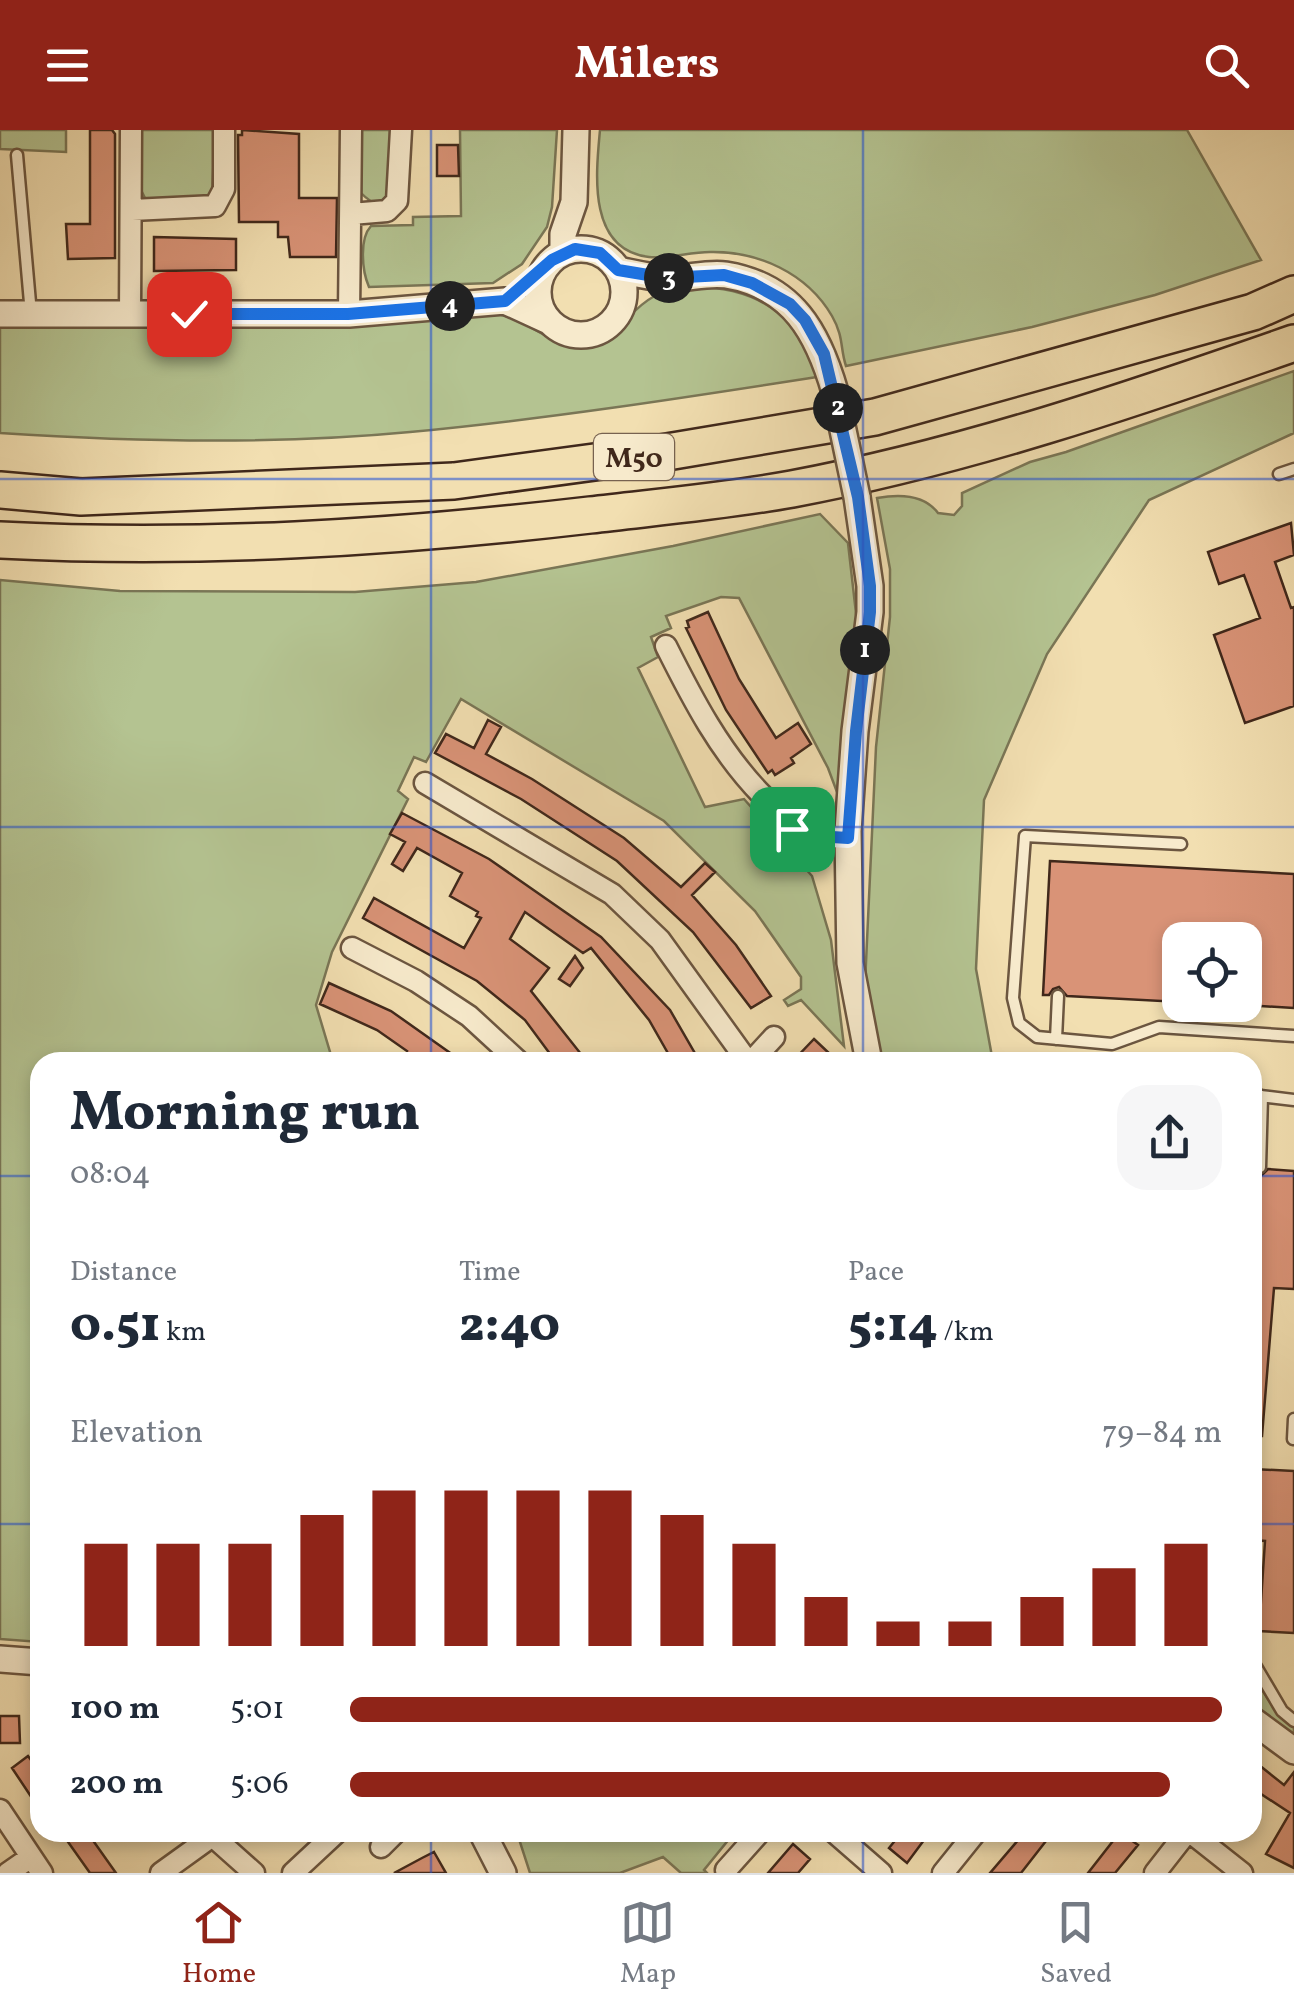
<!DOCTYPE html>
<html lang="en">
<head>
<meta charset="utf-8">
<style>
  body { margin:0; font-family:Vollkorn,serif; background:#f6f6f7; color:#1f2937; height:100vh; display:flex; flex-direction:column; font-size:38px; white-space:nowrap }
  * { box-sizing:border-box; margin:0 }
  p { font-size:32px; color:#747a83 }
  .icon { flex:none; width:55px; height:55px; fill:none; stroke:currentColor; stroke-width:2; stroke-linecap:round; stroke-linejoin:round }
  .map { position:relative; flex:1; overflow:hidden }
  .side { position:absolute; left:30px; top:922px; width:1232px; height:790px; display:flex; flex-direction:column; background:#fff; border-radius:30px; box-shadow:0 5px 15px #0003 }
  .side>* { flex:none }
  .tools { position:absolute; left:1162px; top:792px; display:grid; gap:20px }
  .tools a { display:grid; place-items:center; width:100px; height:100px; border-radius:20px; background:#fff; box-shadow:0 5px 15px #0003; font-size:50px }
  .pin { position:absolute; display:grid; place-items:center; width:85px; height:85px; color:#fff; margin:-42px; border-radius:20px; box-shadow:0 5px 15px #0006 }
  .km { position:absolute; width:50px; height:50px; margin:-25px; border-radius:50%; background:#222; color:#fff; font-size:28px; line-height:50px; text-align:center }
  .round { display:grid; place-items:center; flex:none; width:105px; height:105px; border-radius:30px; background:#f6f6f7 }
  .headline { display:flex; align-items:center; justify-content:space-between; height:170px; padding:0 40px }
  h1 { font-size:55px; font-weight:800; line-height:75px }
  .metrics { display:grid; grid-template-columns:repeat(3,1fr); gap:15px; height:170px; padding:10px 40px }
  .metrics div { display:grid; align-content:center }
  .metrics b { font-size:50px; font-weight:800 }
  .metrics small { font-size:28px; font-weight:400 }
  .metrics p { font-size:28px }
  .chart { height:280px; padding:20px 40px }
  .chart p { display:flex; justify-content:space-between }
  .chart svg { width:100%; height:180px; margin-top:10px; stroke:#8f2418; stroke-width:6 }
  ul { padding:0 40px; list-style:none; font-size:32px }
  li { display:grid; grid-template-columns:160px 120px 1fr; align-items:center; height:75px }
  li i { height:25px; border-radius:12px; background:#8f2418 }
  header { display:flex; justify-content:space-between; align-items:center; height:130px; padding:0 40px; background:#8f2418; color:#fff; font-size:45px; font-weight:800 }
  .tab-bar { display:flex; justify-content:space-around; align-items:center; height:140px; border-top:2px solid #e0e1e3; background:#fff; font-size:28px; color:#747a83 }
  .tab-bar a { display:grid; justify-items:center; gap:5px }
  .tab-bar .on { color:#8f2418 }
  .map>svg:first-child { display:block }
</style>
</head>
<body>
<header><svg class="icon" aria-label="menu" viewBox="0 0 24 24"><path d="M4 6h16M4 12h16M4 18h16"/></svg>Milers<svg class="icon" aria-label="search" viewBox="0 0 24 24"><circle cx="10" cy="10" r="6"/><path d="M15 15l6 6"/></svg></header>
<div class="map">
<svg width="1294" height="1743" viewBox="0 0 1294 1743">
  <rect width="100%" height="100%" fill="#f2dfb1"/>
  <filter id="stains"><feTurbulence type="fractalNoise" baseFrequency=".002" numOctaves="4"/><feColorMatrix values="0 0 0 0 .2 0 0 0 0 .09 0 0 0 0 .02 0 0 0 .5 -.17"/></filter>
  <radialGradient id="worn" r=".72"><stop offset=".6" stop-color="#630" stop-opacity="0"/><stop offset="1" stop-color="#630" stop-opacity=".3"/></radialGradient>
  <path fill="#b4c391" stroke="#7a7656" stroke-width="2.5" d="M0,0H66V22L0,19Z
    M140,0H215L212,64L206,70L145,68L140,58Z
    M360,0H390C390,16 399,102 361,63Z
    M460,0H557L552,77L547,97L522,134L493,153L369,157C362,141 359,109 371,96L413,95V87L461,86Z
    M600,0H1187L1261,130L1155,165L1032,197L846,236C840,218 844,207 832,186C807,143 758,121 710,122C689,122 669,129 649,127C587,120 596,43 600,0Z
    M690,157C757,156 798,184 817,247C682,268 547,289 410,302C274,315 136,312 0,303V190L351,191L498,184C526,190 547,210 569,216C609,225 624,182 653,167C664,160 677,159 690,157Z
    M1294,241V303L1149,370L1047,524L984,670L976,839L993,932H882L865,854L876,617L890,487V439L877,368C899,364 924,364 938,383L954,385L962,376V363L1030,332L1066,322Z
    M820,384L848,413L857,492L837,662L828,638L739,468L721,467L666,486L671,498L651,507L658,527L638,538L705,677L744,669L812,746L831,810L844,916L801,870L788,876L784,870L801,859V847L755,781L664,691L461,569L426,632L414,627L398,661L408,669L332,822L316,875L333,932H40V1512L0,1509V450L120,461L355,462L476,452L673,416Z
    M1252,1544L1276,1581L1294,1592V1607L1253,1576Z
    M523,1702H734V1703L704,1740L707,1743H681L663,1727L620,1743H530L518,1706Z"/>
  <path fill="#d99377" stroke="#40281b" stroke-width="2.5" d="M90,0H112L115,4V128L68,129L66,94H90Z
    M242,0L299,4V68H337L336,127H290L288,107H278V92H239L238,5H242Z
    M437,15H458L459,46H437Z
    M154,107L236,109V140L154,141Z
    M1291,393L1294,425L1275,432L1291,478L1294,477V576L1245,593L1214,505L1260,488L1244,445L1219,454L1208,422Z
    M708,482L739,549L776,608L798,593L811,614L791,628L794,633L775,645L772,640L768,643L726,580L686,498L689,497L687,491Z
    M488,590L501,597L486,624L532,649L624,708L681,757L705,733L715,742L692,765L736,815L771,866L751,878L693,802L617,731L521,669L435,623L446,604L474,618Z
    M402,683L489,729L601,807L670,880L700,932H673L649,890L591,818L583,823L525,782L510,809L549,838L531,861L581,924L584,932H556L525,890L477,851L363,788L374,768L464,818L481,788L476,786L478,782L450,766L462,743L417,718L403,741L392,734L405,712L390,704Z
    M1050,731L1294,744V878L1245,875V810H1180V872L1067,866L1059,857L1053,859L1049,865H1043Z
    M575,826L583,838L570,856L559,849Z
    M329,853L391,881L463,932H400L407,921L377,900L320,874Z
    M814,909L831,925L824,932H792Z
    M1268,1039L1294,1041V1159L1274,1158L1262,1306H1252V1041L1261,1046Z
    M1252,1339L1294,1341V1503L1259,1501L1265,1411L1252,1410Z
    M0,1586H19L20,1613H0Z
    M28,1626L40,1642V1680L12,1638Z
    M1259,1635L1284,1655L1294,1642V1738L1266,1724L1290,1683L1252,1658V1643Z
    M61,1702H87L116,1743H90Z
    M902,1702H930L907,1733L889,1718Z
    M1025,1702H1053L1021,1743H990Z
    M1120,1702L1138,1715L1115,1743H1088Z
    M793,1714L810,1729L798,1743H768Z
    M434,1722L446,1743H394L422,1728Z"/>
  <g fill="none" stroke-linecap="round" stroke-linejoin="round">
    <defs>
      <path id="service" d="M17,25L31,184
        M1279,344L1294,339
        M1181,714L1025,706L1013,868L1019,893L1037,907L1112,914L1159,897L1294,906
        M1056,909L1058,866
        M1252,965L1294,970
        M1260,1037L1262,966
        M1293,1309L1294,1289
        M1252,1530L1282,1581L1294,1591"/>
      <path id="minor" d="M132,80L215,76L224,59V0
        M351,84L387,81L397,71L401,0
        M349,184L351,0
        M130,185L131,0
        M666,516C693,570 720,622 762,665C773,676 780,692 794,699C810,707 830,706 848,707
        M425,653L612,764L660,810L748,932
        M352,818L416,851L469,886L519,932
        M751,932L774,907
        M0,1680L42,1743
        M208,1702L254,1743
        M834,1702L881,1743
        M1190,1702L1242,1743
        M381,1717L396,1702
        M726,1740L760,1702
        M8,1743L31,1727
        M161,1743L211,1707
        M293,1743L337,1702
        M943,1743L976,1702
        M1155,1743L1187,1702"/>
      <path id="tertiary" d="M538 162a43 43 0 1 1 86 0a43 43 0 1 1-86 0Z
        M563,123V104L574,72L576,0
        M618,140C633,143 649,147 664,148C684,150 705,142 726,145C793,156 818,203 835,262
        M0,184H349L505,171L549,191
        M857,367L870,456V482L855,601L848,701L850,833L869,932
        M0,1529L40,1532
        M1252,1590L1294,1621
        M482,1702L503,1743"/>
      <path id="motorway" d="M0,360L81,367L454,351L661,323L875,287L1253,182L1294,164
        M0,410C198,420 393,408 590,385C657,377 726,371 792,359C963,327 1131,270 1294,213"/>
    </defs>
    <use href="#service" stroke="#6c5640" stroke-width="15"/>
    <use href="#minor" stroke="#6c5640" stroke-width="25"/>
    <use href="#tertiary" stroke="#6c5640" stroke-width="30"/>
    <use href="#motorway" stroke="#40281b" stroke-width="40"/>
    <use href="#service" stroke="#f7eacc" stroke-width="10"/>
    <use href="#minor" stroke="#f7eacc" stroke-width="20"/>
    <use href="#tertiary" stroke="#f7eacc" stroke-width="25"/>
    <use href="#motorway" stroke="#f2dfb1" stroke-width="35"/>
    <defs>
      <path id="tertiary-bridge" d="M835,262L857,367"/>
    </defs>
    <use href="#tertiary-bridge" stroke="#6c5640" stroke-width="30" stroke-linecap="butt"/>
    <use href="#tertiary-bridge" stroke="#f7eacc" stroke-width="25"/>
  </g>
  <g fill="none" stroke-linecap="round" stroke-linejoin="round">
    <defs>
      <path id="route" d="M189,184H348L505,171L552,130L575,119L600,123L618,140L666,148L724,145L752,153L790,174L805,190L824,224L858,367L870,456V482L856,601L848,708L816,706L792,699"/>
    </defs>
    <use href="#route" stroke="#fff" stroke-width="20"/>
    <use href="#route" stroke="#1a73e8" stroke-width="12"/>
  </g>
  <path fill="none" stroke="#1d4ed8" stroke-width="2.5" stroke-opacity="0.55" d="M431,0V932M863,0V932M0,349H1294M0,697H1294M0,1046H40M1252,1046H1294M0,1394H40M1252,1394H1294M431,1702V1743M863,1702V1743"/>
  <g text-anchor="middle" stroke-width="9" stroke-linejoin="round" paint-order="stroke">
    <rect fill="#f7eacc" stroke="#776250" stroke-width="2.5" x="594" y="304" width="80" height="46" rx="8"/>
    <g font-size="28" font-weight="bold" fill="#40281b">
      <text x="634" y="337">M50</text>
    </g>
  </g>
  <rect width="100%" height="100%" filter="url(#stains)"/>
  <rect width="100%" height="100%" fill="url(#worn)"/>
</svg>
<div class="tools">
<a><svg class="icon" aria-label="locate" viewBox="0 0 24 24"><circle cx="12" cy="12" r="6"/><path d="M12 2v4M12 18v4M2 12h4M18 12h4"/></svg></a>
</div>
<div class="pin" style="left:792px;top:699px;background:#1e9e55"><svg class="icon" aria-label="arrive" viewBox="0 0 24 24"><path d="M6 21V4h12l-3 4 3 4H6"/></svg></div>
<div class="pin" style="left:189px;top:184px;background:#d93025"><svg class="icon" aria-label="check" viewBox="0 0 24 24"><path d="M5 12l5 5 9-10"/></svg></div>
<b class="km" style="left:865px;top:520px">1</b>
<b class="km" style="left:838px;top:278px">2</b>
<b class="km" style="left:669px;top:148px">3</b>
<b class="km" style="left:450px;top:176px">4</b>
<section class="side">
<div class="headline"><div><h1>Morning run</h1><p>08:04</p></div><a class="round"><svg class="icon" aria-label="share" viewBox="0 0 24 24"><path d="M12 15V3M7 8l5-5 5 5M5 13v7h14v-7"/></svg></a></div>
<div class="metrics">
<div><p>Distance</p><b>0.51<small> km</small></b></div>
<div><p>Time</p><b>2:40</b></div>
<div><p>Pace</p><b>5:14<small> /km</small></b></div>
</div>
<div class="chart"><p><span>Elevation</span>79–84 m</p>
<svg viewBox="0 0 160 44" preserveAspectRatio="none"><path d="M5 44V19M15 44V19M25 44V19M35 44V12M45 44V6M55 44V6M65 44V6M75 44V6M85 44V12M95 44V19M105 44V32M115 44V38M125 44V38M135 44V32M145 44V25M155 44V19"/></svg>
</div>
<ul>
<li><b>100 m</b>5:01<i style="width:100%"></i></li>
<li><b>200 m</b>5:06<i style="width:94%"></i></li>
</ul>
</section>
</div>
<nav class="tab-bar">
<a class="on"><svg class="icon" aria-label="home" viewBox="0 0 24 24"><path d="M3 11l9-7 9 7M6 9v11h12V9"/></svg>Home</a>
<a><svg class="icon" aria-label="map" viewBox="0 0 24 24"><path d="M3 6l6-2 6 2 6-2v14l-6 2-6-2-6 2zM9 4v14M15 6v14"/></svg>Map</a>
<a><svg class="icon" aria-label="saved" viewBox="0 0 24 24"><path d="M7 4h10v16l-5-4-5 4z"/></svg>Saved</a>
</nav>
</body>
</html>
